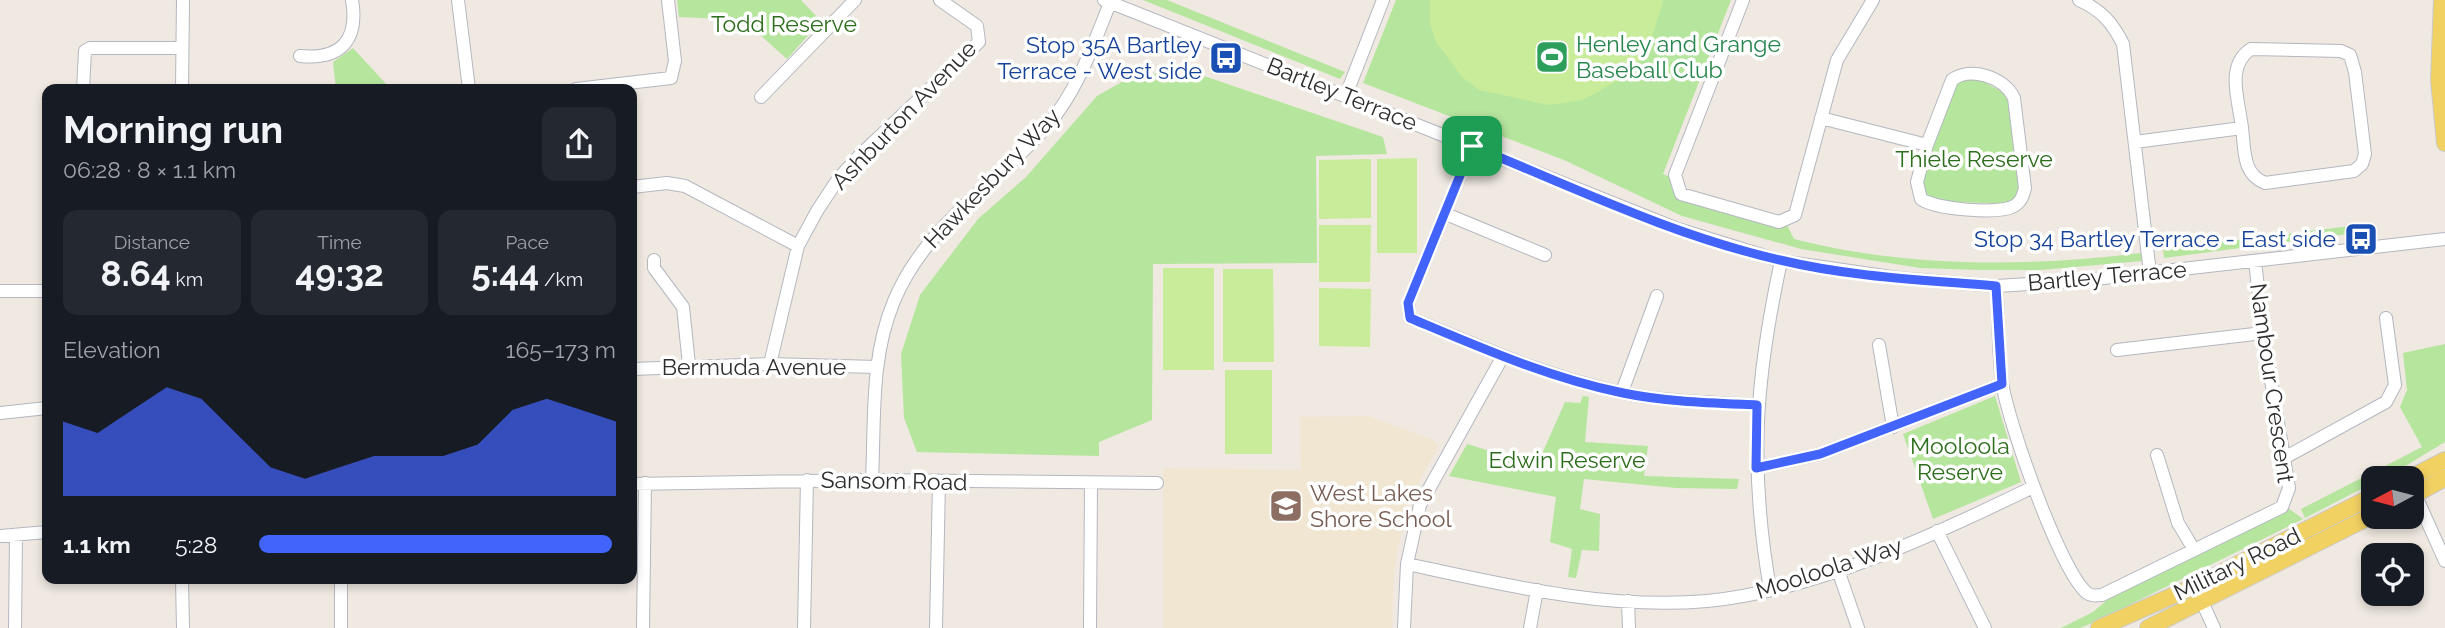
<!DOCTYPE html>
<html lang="en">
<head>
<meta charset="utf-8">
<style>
  body { margin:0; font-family:Raleway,sans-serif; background:#242831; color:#f1f3f6; height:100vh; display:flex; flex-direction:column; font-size:26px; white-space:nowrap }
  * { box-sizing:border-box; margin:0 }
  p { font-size:23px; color:#9ea1a6 }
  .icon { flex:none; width:38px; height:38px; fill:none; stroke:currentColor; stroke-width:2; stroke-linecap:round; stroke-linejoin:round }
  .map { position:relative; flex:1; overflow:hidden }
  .details { position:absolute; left:42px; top:84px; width:595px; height:500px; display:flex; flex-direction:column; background:#171b24; border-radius:14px; box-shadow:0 4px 10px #0003 }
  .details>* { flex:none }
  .needle { width:46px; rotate:263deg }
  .fabs { position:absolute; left:2361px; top:466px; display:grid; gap:14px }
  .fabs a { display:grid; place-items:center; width:63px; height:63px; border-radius:14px; background:#171b24; box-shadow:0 4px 10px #0003; font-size:35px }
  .pin { position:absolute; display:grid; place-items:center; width:60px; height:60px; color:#fff; margin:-30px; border-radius:14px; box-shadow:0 4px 10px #0006 }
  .round { display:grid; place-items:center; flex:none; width:74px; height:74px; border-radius:14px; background:#242831 }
  .overview { display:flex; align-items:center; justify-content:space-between; height:119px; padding:0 21px }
  h1 { font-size:38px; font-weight:700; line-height:52px }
  .metrics { display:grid; grid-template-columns:repeat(3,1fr); gap:10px; height:119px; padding:7px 21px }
  .metrics div { display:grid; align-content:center; border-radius:14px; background:#242831; text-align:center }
  .metrics b { font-size:35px; font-weight:700 }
  .metrics small { font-size:19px; font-weight:400 }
  .metrics p { font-size:19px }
  .chart { height:196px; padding:14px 21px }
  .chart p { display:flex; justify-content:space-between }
  .chart svg { width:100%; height:126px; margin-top:7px; fill:#4264fb; opacity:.7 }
  ul { padding:0 21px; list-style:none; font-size:23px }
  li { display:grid; grid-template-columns:112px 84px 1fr; align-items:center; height:52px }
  li i { height:18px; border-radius:9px; background:#4264fb }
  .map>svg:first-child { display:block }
</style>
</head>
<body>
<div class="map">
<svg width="2445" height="628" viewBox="0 0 2445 628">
  <rect width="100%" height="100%" fill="#efe9e1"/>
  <path fill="#f0e6d1" d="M1368,416L1431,439L1439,445L1415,489L1403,524L1394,570L1392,628H1163V468L1301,470L1300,417Z"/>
  <path fill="#b6e59e" d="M677,0H801L821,21L787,59L743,20L679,17Z
    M1143,0H1167L1345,72L1340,79Z
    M1396,0H1731L1663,174L1670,177L1672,189L1680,200L1766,225H1787L1794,239C1906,268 2027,267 2141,253L2142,261L2041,270H1980L1920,268L1801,249L1682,216L1564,160L1363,83Z
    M353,48L388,86L385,89H336L333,62Z
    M1138,73L1204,76L1383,137L1387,154L1316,156L1317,263L1153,264L1152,420L1099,442V456L917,452L904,418L901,354L920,295L978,219L1026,177L1097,96Z
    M1976,78L2007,94L2020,193L2008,204L1929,201L1920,188L1939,116L1958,80Z
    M2367,224L2371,231L2164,258L2163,249Z
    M2445,344V442L2392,474L2373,478V483L2305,518L2301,509L2422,447L2400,407L2407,390L2403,353Z
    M1583,396L1589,397L1585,442L1648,446L1644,476L1739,479L1737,489L1676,488L1584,479L1580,509L1600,514L1599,551L1582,550L1576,578L1568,577L1572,549L1550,542L1556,497L1449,476L1467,444L1537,465L1565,402L1580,403Z
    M1995,396L2021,482L1933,519L1903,434Z
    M2288,508L2303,519L2097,621L2080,628H2061L2093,612L2107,600Z"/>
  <path fill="#c9ec9a" d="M1430,0H1662L1663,2L1649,46L1631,73L1583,100L1549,105L1479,90L1462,77L1436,42L1430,24Z
    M1417,158V253H1377V159Z
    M1371,159V218L1319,219V160Z
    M1319,225H1371L1370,282H1319Z
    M1163,268H1214V370H1163Z
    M1223,269H1273L1274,362H1223Z
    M1319,288L1371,289L1370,347L1319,346Z
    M1225,370H1272V454H1225Z"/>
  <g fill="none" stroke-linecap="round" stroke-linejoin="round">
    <defs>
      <path id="minor" d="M458,0L469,89
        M1104,0L1678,229L1781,261L1898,278L1996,286L2077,281L2445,239
        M1743,0L1675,175L1681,194L1779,222L1795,215L1837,60L1873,0
        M2079,0C2101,10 2112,22 2123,44L2150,273
        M300,56C341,60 359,40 352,0
        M83,89L85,51L90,48H182
        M182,89L183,0
        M576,89L671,78L675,61L668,0
        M1346,95L1383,0
        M761,97L855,0
        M1821,118L1927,145L1952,80C1970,66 2004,77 2014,98L2025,188C2023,196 2021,202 2014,206C1999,215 1935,209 1921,199L1917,182L1927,145
        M2135,142L2242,128C2239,100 2225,66 2251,49L2341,51L2350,55L2355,72L2365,154L2362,164L2354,171L2265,183C2242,174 2245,150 2242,128
        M1472,146L1408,303L1410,318C1479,346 1549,378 1623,393C1667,402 1712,402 1757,405
        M632,187L667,183L685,186L798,246
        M1446,214L1545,255
        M654,260V268L683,307L689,365
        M1996,286C1999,317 1998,350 2002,382C2007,419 2060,571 2087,593C2093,597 2096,595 2102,595L2282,507L2289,488L2263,333L2255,261
        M0,291H47
        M1879,345L1893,427
        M2117,350L2263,333
        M770,364L798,246L817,211L838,179L859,156L979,42L977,26L940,0
        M632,369L770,364L876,367
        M1622,392L1657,296
        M0,413L47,408
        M2157,455L2178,523L2193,548
        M2284,458L2386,402L2395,385L2386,318
        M1756,468L1820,454L2002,384
        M872,480C875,420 870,358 894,301C926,224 995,186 1047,126C1078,90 1093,45 1110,3
        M632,484L872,480L1157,483
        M2415,494L2445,561
        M1937,531L1985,628
        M0,536L47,532
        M1407,564C1504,585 1608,610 1707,601C1814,591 1937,534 2033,487
        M1838,570L1858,628
        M182,579L183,628
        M341,579V628
        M1770,589C1749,467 1755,381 1781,261
        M2198,593L2214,628
        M1628,601L1629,628
        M15,628L16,535
        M643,628L645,483
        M804,628L807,480
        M936,628L939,482
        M1090,628L1091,484
        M1404,628L1407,564L1420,505L1503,356
        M1530,628L1537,590"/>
      <path id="major" d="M2442,0L2439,80L2445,143
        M2410,478L2445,460
        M2412,496L2445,478
        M2099,628L2195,586L2373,496
        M2148,628L2373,515"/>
    </defs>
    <use href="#minor" stroke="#b4b7c1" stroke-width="14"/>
    <use href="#major" stroke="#c9c9c9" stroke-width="18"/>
    <use href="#minor" stroke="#fff" stroke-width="12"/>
    <use href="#major" stroke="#f2d163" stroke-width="16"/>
  </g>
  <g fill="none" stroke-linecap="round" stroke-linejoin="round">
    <defs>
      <path id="route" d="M1472,146C1573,187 1674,236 1780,260C1850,277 1925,280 1996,286L2002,384L1820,454L1756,468L1757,405C1712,403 1667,402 1623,393C1549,378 1479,347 1410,318L1408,303Z"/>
    </defs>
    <use href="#route" stroke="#fff" stroke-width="14"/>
    <use href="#route" stroke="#4264fb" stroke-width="9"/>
  </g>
  <defs>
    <symbol id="stadium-square" viewBox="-11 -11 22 22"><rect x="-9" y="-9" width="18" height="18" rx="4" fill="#2e9e5b" stroke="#fff"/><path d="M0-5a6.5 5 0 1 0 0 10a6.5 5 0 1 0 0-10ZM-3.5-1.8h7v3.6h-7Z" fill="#fff"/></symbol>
    <symbol id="bus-square" viewBox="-11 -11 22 22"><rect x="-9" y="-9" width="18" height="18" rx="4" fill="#1a4fb4" stroke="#fff"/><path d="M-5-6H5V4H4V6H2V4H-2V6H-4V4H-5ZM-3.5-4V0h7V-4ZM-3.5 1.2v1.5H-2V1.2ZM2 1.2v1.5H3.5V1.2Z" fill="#fff"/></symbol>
    <symbol id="school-square" viewBox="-11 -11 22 22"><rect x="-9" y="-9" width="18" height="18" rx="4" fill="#8d6e63" stroke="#fff"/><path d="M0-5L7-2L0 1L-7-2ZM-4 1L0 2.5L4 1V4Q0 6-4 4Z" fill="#fff"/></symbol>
  </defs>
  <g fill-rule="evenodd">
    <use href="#stadium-square" x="1533" y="38" width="38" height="38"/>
    <use href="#bus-square" x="1207" y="39" width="38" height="38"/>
    <use href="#bus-square" x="2342" y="220" width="38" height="38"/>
    <use href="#school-square" x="1267" y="487" width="38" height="38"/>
  </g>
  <g text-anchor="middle" stroke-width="7" stroke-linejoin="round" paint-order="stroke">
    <g font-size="23" fill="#2c6e1b" stroke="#fff">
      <text x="784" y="32">Todd Reserve</text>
      <text x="1974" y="167">Thiele Reserve</text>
      <text x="1960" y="454">Mooloola<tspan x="1960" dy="26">Reserve</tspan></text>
      <text x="1567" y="468">Edwin Reserve</text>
    </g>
    <g font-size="23" fill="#27864d" stroke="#fff" text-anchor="start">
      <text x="1576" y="52">Henley and Grange<tspan x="1576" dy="26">Baseball Club</tspan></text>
    </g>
    <g font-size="23" fill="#164399" stroke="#fff" text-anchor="end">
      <text x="1202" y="53">Stop 35A Bartley<tspan x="1202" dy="26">Terrace - West side</tspan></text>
      <text x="2336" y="247">Stop 34 Bartley Terrace - East side</text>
    </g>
    <g font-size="23" fill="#2e2e2e" stroke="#fff">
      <text transform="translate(1342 94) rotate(22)" y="8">Bartley Terrace</text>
      <text transform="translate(904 115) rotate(-46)" y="8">Ashburton Avenue</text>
      <text transform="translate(992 178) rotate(-46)" y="8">Hawkesbury Way</text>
      <text transform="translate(2107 276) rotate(-5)" y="8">Bartley Terrace</text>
      <text x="754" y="375">Bermuda Avenue</text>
      <text transform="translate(2272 383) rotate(82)" y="8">Nambour Crescent</text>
      <text transform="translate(894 481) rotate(1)" y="8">Sansom Road</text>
      <text transform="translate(2237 564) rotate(-26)" y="8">Military Road</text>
      <text transform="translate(1829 568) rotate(-18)" y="8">Mooloola Way</text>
    </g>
    <g font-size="23" fill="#785e54" stroke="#fff" text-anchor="start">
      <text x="1310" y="501">West Lakes<tspan x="1310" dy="26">Shore School</tspan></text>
    </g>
  </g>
</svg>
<div class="fabs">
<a><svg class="needle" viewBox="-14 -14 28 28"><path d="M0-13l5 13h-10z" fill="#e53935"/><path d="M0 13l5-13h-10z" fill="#9ea1a6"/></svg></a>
<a><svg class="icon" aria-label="locate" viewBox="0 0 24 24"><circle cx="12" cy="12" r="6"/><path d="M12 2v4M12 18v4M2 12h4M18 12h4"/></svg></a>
</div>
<div class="pin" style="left:1472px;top:146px;background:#1e9e55"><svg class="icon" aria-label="arrive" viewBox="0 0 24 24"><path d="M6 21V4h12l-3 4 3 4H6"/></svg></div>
<section class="details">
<div class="overview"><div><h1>Morning run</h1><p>06:28 · 8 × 1.1 km</p></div><a class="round"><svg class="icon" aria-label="share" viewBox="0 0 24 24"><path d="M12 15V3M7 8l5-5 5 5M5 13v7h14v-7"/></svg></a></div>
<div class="metrics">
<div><p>Distance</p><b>8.64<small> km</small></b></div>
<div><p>Time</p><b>49:32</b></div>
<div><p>Pace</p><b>5:44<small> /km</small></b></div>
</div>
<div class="chart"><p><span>Elevation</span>165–173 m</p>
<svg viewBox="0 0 160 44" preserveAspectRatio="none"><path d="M0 44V18L10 22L20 14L30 6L40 10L50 22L60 34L70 38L80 34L90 30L100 30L110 30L120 26L130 14L140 10L150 14L160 18V44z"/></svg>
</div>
<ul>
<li><b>1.1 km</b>5:28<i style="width:99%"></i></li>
</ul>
</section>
</div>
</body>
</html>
